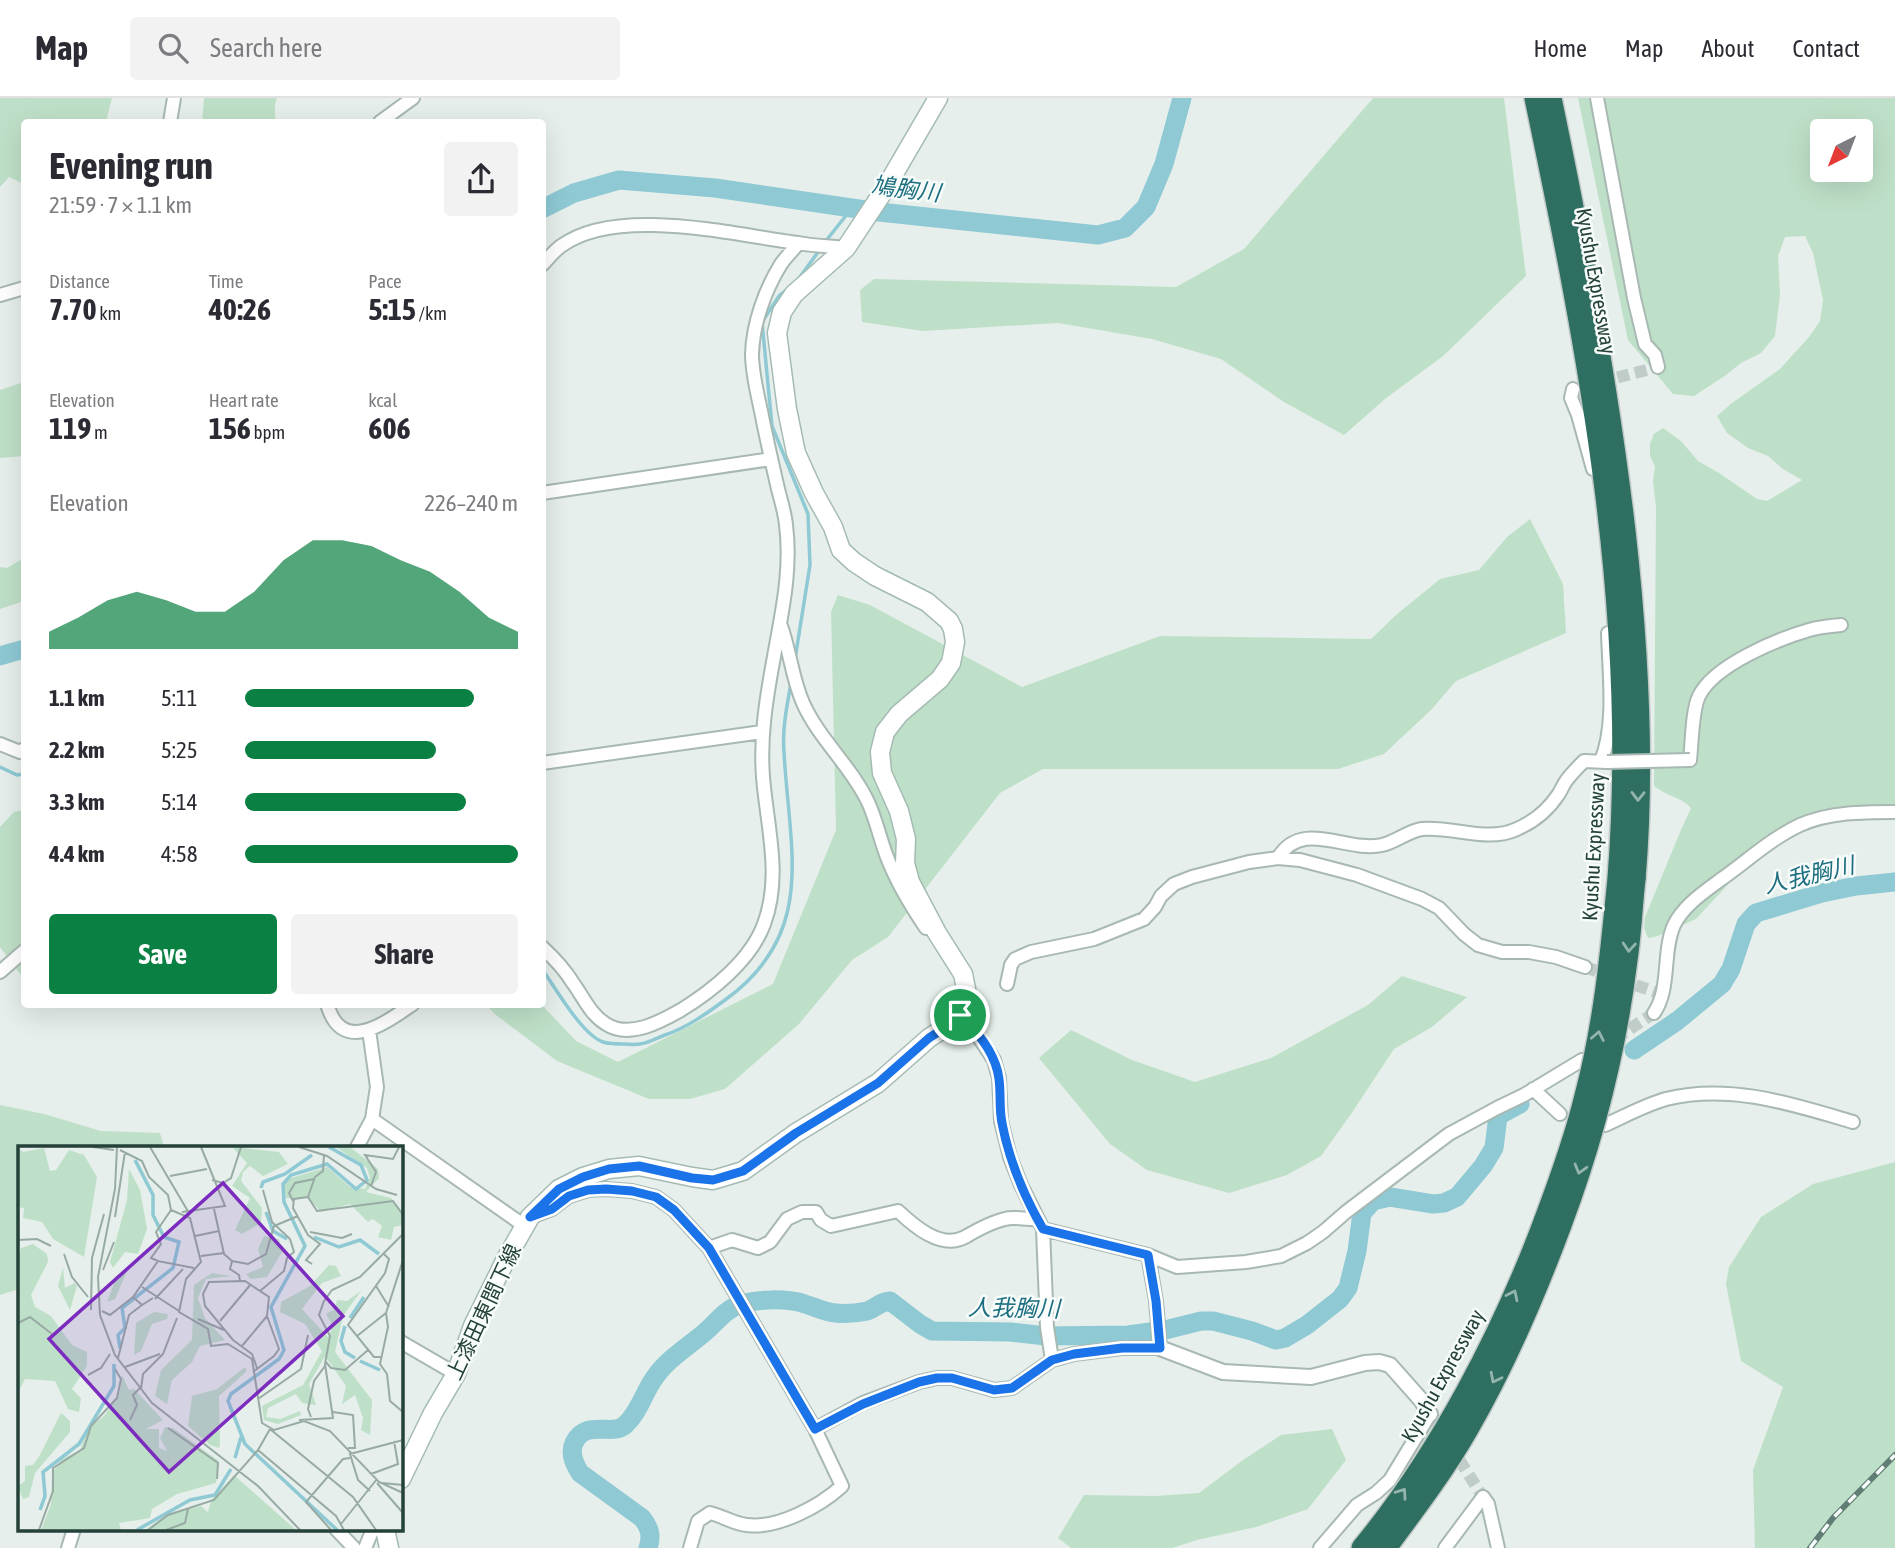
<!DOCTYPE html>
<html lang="en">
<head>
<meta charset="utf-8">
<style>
  body { margin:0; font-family:"Asap Condensed","Noto Sans JP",sans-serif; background:#f2f2f3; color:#2b2b33; height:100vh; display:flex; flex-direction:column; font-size:26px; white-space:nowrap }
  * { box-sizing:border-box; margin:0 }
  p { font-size:23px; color:#7c7c81 }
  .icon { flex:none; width:38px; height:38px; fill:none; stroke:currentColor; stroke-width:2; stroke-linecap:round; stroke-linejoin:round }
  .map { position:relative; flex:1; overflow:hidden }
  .panel { position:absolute; left:21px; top:21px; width:525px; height:889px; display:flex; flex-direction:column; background:#fff; border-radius:7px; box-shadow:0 7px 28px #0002 }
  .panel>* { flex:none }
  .needle { width:46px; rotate:222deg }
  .tools { position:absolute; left:1810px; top:21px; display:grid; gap:14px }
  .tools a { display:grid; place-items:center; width:63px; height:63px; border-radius:7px; background:#fff; box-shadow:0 7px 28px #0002; font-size:35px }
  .pin { position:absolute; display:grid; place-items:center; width:60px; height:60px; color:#fff; margin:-30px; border:4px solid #fff; border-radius:50%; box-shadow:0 2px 7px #0007 }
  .round { display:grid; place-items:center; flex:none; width:74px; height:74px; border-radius:7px; background:#f2f2f3 }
  .summary { display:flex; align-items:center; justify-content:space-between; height:119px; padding:0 28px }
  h1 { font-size:38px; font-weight:700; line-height:52px }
  .metrics { display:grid; grid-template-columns:repeat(3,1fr); gap:10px; height:119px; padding:7px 28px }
  .metrics div { display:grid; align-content:center }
  .metrics b { font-size:30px; font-weight:700 }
  .metrics small { font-size:19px; font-weight:400 }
  .metrics p { font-size:19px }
  .chart { height:196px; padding:14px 28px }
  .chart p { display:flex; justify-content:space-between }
  .chart svg { width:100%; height:126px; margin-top:7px; fill:#0b8043; opacity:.7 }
  .button { display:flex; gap:14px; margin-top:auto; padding:14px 28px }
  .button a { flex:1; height:80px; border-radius:7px; background:#0b8043; color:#fff; font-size:28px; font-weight:700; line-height:80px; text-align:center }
  .button a+a { background:#f2f2f3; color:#2b2b33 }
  ul { padding:0 28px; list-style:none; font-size:23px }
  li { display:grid; grid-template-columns:112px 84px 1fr; align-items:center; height:52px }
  li i { height:18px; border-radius:9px; background:#0b8043 }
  header { display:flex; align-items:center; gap:42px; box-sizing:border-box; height:98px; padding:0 35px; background:#fff; border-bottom:2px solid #e1e1e2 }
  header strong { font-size:33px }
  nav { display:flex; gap:38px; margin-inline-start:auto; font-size:24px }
  .search { width:490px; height:63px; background:#f2f2f3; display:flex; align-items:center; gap:18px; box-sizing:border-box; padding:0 24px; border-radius:7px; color:#7c7c81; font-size:26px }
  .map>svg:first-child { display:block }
</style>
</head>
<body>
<header>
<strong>Map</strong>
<div class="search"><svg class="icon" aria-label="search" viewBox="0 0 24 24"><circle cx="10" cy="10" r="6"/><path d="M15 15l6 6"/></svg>Search here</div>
<nav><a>Home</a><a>Map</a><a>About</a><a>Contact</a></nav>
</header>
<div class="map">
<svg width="1895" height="1450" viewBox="0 0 1895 1450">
  <rect width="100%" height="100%" fill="#e6efeb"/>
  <path fill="#bfe0c8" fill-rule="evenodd" d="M0,0H112L106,24H24V86L9,79L0,89Z
    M204,0H277L275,6V24H202Z
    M1373,0H1504L1526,178L1443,258L1385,301L1344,337L1284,304L1221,261L1152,241L1058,225L923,233L862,224L860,192L874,181L1176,189L1244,151Z
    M1578,0H1895V708L1776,735L1696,821L1658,838L1648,840L1644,830L1645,819L1681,732L1691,710C1681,699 1666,698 1654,688L1656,409L1653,383L1655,368L1650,358V346L1654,336L1663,330L1681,343L1698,363L1719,375L1757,401L1767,403L1802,382L1783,371L1768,358L1748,350L1727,335L1717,318L1732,305L1780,271L1809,239L1820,223L1823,202L1813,155L1805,138L1785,139L1778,158L1780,197L1775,238L1761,255L1741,265L1726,277L1694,298L1673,296L1628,242ZM1822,33H1860V72H1822Z
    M24,284V358L0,360V292Z
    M1530,421L1563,486L1566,535L1456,583L1431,612L1384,656L1338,671H1043L1000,695L888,839L852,862L799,926L725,991L690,1001H649L557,963L496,917L486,907H542L576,943L618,964L773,886L836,732L831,514L838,497L870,507L1022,589L1160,538L1371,541L1396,517L1440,481L1479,472L1507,439Z
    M24,460V503L0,511V469L7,470Z
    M24,712V881L0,849V729L14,714Z
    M1402,878L1467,899L1432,929L1394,951L1351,1016L1321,1058L1287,1077L1229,1095L1147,1072L1110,1046L1039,960L1071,932L1132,962L1195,984L1271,960L1368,907Z
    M0,1007L44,1016L101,1033L160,1035L164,1049H19V1191L0,1197Z
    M1895,1064V1450H1755L1753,1372L1783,1289L1741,1263L1726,1186L1729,1169L1761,1119L1813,1086Z
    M1332,1331L1346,1362L1308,1411L1256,1429L1197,1442L1172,1450H1071L1058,1440L1084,1397L1155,1398L1199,1395L1243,1362L1281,1337Z"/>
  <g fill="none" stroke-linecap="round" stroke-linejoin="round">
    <path stroke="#8ec9d4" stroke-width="3.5" d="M825,144L852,110
      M797,183L821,150
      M788,191L779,198L762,224L772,328L808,416L810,467L795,561
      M0,669L17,677L24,676
      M542,871C555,889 582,937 603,944C609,946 617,946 624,946C629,946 635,947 640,946C648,945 657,940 665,937C686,930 706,916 725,902C818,835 789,752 784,654C782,631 787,608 791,585"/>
    <path stroke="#8ec9d4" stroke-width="19" d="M542,111L574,95L619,82L715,90L879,114L1098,137L1125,130L1146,109L1164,66L1182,0
      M0,558L24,551
      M1634,952L1677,923L1722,886L1731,871L1746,826L1756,815L1822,795L1856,788L1895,784
      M648,1450C652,1438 650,1430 642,1420L580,1375C575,1367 569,1356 574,1345C586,1320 612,1339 625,1327C639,1314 643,1297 653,1282C666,1262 686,1250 704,1235C716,1225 725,1211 741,1206C759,1201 787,1200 805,1206C815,1209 824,1214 835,1215C844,1216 858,1215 867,1213C876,1210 879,1204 890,1203L920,1226L932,1233L1010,1234L1046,1238L1128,1237L1165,1232L1201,1223H1213L1252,1233L1276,1242L1285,1240L1307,1227L1340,1201L1348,1190L1357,1153L1362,1115L1373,1103L1390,1099L1433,1106L1444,1105L1457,1099L1483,1068L1494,1050L1498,1018L1520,1006"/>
    <path stroke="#bfccc8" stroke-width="12" stroke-dasharray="12 6" stroke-linecap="butt" d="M1600,284L1658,269
      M1585,869L1661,896
      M1615,941L1654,915
      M1430,1316L1483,1399"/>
    <defs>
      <path id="minor" d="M1597,0L1634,200L1645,246L1655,257L1658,269
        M170,24L174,0
        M380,24L413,0
        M542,167C548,161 554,153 561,148C617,107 734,137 798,145C813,148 830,148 846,150
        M0,197L24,190
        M1573,291L1571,300L1578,317L1593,371
        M542,395L771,361
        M781,528C790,553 792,580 803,605C819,641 851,668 868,704C876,721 880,741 887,759C897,785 911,808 926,830
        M0,646L20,654L24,651
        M1690,662C1692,645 1692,612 1699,598C1714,567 1778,541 1809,532C1819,529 1831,528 1841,527
        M1601,663C1616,627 1609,574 1608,535
        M542,665L762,634
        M1278,760C1302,720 1347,755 1382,747C1396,744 1408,733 1422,731C1453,728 1487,745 1517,731C1533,724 1548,712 1558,697C1561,693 1563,687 1566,683C1571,676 1578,669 1584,663L1607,664
        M542,849C554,860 565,872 573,885C584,900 590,916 606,926C629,941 660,924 681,912C712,893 751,862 764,826C782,778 767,729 763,679C760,640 766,602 773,564C781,518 792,474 786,427C785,415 781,403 778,391C772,365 766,339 761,313C757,294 752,275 752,256C753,225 765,192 781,166C786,159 793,152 798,146
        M0,874L24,853
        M1007,886L1011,867L1015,861L1031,854L1094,841L1144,821L1155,809L1161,798L1174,786L1192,779L1249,764L1278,760L1300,762L1357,777L1422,801L1439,810L1464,836L1478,847L1502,854H1529L1556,859L1585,869
        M327,906C342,958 385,925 413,906
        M1654,915C1671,890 1662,854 1674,827C1683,808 1704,794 1720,782C1746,764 1770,741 1800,727C1829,714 1863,714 1895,714
        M960,917L972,929L994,962L999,980L1001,1023L1010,1059L1021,1087L1043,1131L1047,1229L1052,1262
        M1533,991L1560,1016
        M372,1021L526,1129
        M1605,1027C1625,1018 1645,1007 1666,1001C1729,985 1792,1006 1853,1024
        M357,1049L372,1021L377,989L369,932
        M536,1117L552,1111L569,1098L588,1092L606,1091L632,1093L656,1099L674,1112L709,1150L815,1331L863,1305L919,1284L937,1280H952L994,1292L1012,1290L1052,1262L1074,1256L1122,1250H1160L1156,1203L1148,1157L1043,1131
        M709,1150L732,1142L758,1150L770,1144L787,1121L802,1114H816L821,1122L831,1128L898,1113C914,1128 941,1152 965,1139C977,1132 991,1124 1005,1121C1014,1118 1027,1122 1037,1121
        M1148,1157L1177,1169L1246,1164L1281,1158L1307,1145L1323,1134L1346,1114L1449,1036L1497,1010L1524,997L1582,962
        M401,1244L456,1276
        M336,1431L354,1450
        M68,1450L74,1431
        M365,1450L373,1431
        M690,1450L698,1423L710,1415C723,1418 734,1426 747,1427C778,1431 820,1408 842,1388L815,1331
        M1320,1450L1357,1407L1376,1395L1390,1382L1430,1316
        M1445,1450L1483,1399L1488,1406L1498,1450"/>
      <path id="tertiary" d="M1160,1250L1223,1274L1311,1279L1365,1265L1379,1264L1390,1267L1421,1302L1430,1316"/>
      <path id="secondary" d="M401,1381L433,1315L456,1276L473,1228L506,1161L530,1119L559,1091L583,1079L609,1071L639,1068L692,1079L713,1082L743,1073L796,1035L878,985L929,940L949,927L960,917L964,911L968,901L963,876L937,835L910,784L905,765L906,741L899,713L882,675L880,654L885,634L899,616L940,581L951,565L955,544L953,531L949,523L927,504L875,478L854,464L841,452L833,429L814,395L796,355L787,311L777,235L782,214L794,196L846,150L885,91L938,0
        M385,1431L389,1450"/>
      <path id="motorway" d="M1535,0C1589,257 1639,517 1618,780
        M1551,0C1581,143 1608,287 1625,433C1638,548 1645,666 1635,781
        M1362,1450C1440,1355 1502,1236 1545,1121
        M1386,1450C1415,1411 1444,1373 1468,1331C1505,1267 1535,1197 1561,1127"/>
    </defs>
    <use href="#minor" stroke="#a8b8b2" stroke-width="16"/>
    <use href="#tertiary" stroke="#a8b8b2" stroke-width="18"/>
    <use href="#secondary" stroke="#a4bbb3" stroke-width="21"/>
    <use href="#motorway" stroke="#c2cac8" stroke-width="24"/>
    <use href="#minor" stroke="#fff" stroke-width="12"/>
    <use href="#tertiary" stroke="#fff" stroke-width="14"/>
    <use href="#secondary" stroke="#fff" stroke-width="18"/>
    <use href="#motorway" stroke="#2f6f62" stroke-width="21"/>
    <defs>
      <path id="rail" d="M1810,1450L1833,1420L1895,1357"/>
    </defs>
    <use href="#rail" stroke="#5f7d75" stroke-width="6"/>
    <use href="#rail" stroke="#f7fbf9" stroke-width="3.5" stroke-dasharray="10" stroke-linecap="butt"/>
    <defs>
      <path id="minor-bridge" d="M1607,664L1690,662"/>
      <path id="motorway-bridge" d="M1545,1121C1560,1081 1575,1040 1585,998C1604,927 1611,853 1618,780
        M1561,1127C1593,1042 1616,952 1627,862C1631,835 1632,808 1635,781"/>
    </defs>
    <use href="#minor-bridge" stroke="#a8b8b2" stroke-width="16" stroke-linecap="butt"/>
    <use href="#motorway-bridge" stroke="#c2cac8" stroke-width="24" stroke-linecap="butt"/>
    <use href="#minor-bridge" stroke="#fff" stroke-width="12"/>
    <use href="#motorway-bridge" stroke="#2f6f62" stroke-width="21"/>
  </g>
  <defs><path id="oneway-chevron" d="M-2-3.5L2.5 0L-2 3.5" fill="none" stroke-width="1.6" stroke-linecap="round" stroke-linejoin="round" transform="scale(1.75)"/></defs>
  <g stroke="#93b5ae">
    <use href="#oneway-chevron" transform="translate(1638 698) rotate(91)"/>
    <use href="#oneway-chevron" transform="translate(1629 849) rotate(95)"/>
    <use href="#oneway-chevron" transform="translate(1598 938) rotate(-79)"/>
    <use href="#oneway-chevron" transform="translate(1580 1071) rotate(106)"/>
    <use href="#oneway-chevron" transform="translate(1513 1197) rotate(-64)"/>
    <use href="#oneway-chevron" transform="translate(1495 1280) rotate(117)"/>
    <use href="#oneway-chevron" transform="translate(1402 1395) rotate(-55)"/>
  </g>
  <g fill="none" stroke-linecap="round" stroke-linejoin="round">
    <defs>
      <path id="route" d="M960,917C978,934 996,956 999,981C1001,996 999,1011 1002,1025C1009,1062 1024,1098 1043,1131L1148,1157L1156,1203L1160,1250H1122L1074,1256L1052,1262L1012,1290L994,1292L952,1280H937L919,1284L863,1306L815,1331L709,1150L674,1112L656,1099L632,1093L606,1091L588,1092L569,1098L552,1111L530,1119L559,1091L583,1079L609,1071L639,1068L692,1080L713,1082L743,1073L796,1035L878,985L929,940L949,927Z"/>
    </defs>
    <use href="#route" stroke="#fff" stroke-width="14"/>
    <use href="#route" stroke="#1a73e8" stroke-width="9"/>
  </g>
  <g text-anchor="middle" stroke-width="5" stroke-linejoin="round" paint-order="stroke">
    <g font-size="21" fill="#24423a" stroke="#f7fbf9">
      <text transform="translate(1596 183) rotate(80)" y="7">Kyushu Expressway</text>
      <text transform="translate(1594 749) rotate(-87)" y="7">Kyushu Expressway</text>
      <text transform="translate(484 1214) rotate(-65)" y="7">上漆田東間下線</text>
      <text transform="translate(1443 1278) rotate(-61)" y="7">Kyushu Expressway</text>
    </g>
    <g font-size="23" font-style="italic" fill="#1c6f80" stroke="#f7fbf9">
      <text transform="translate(906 91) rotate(7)" y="8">鳩胸川</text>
      <text transform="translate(1809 777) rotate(-13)" y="8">人我胸川</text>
      <text transform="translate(1014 1210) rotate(1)" y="8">人我胸川</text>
    </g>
  </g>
  <g transform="translate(18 1048)">
    <rect width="385" height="385" fill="#e6efeb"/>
    <path d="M0,1L5,6L26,2L32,25L38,24L51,4L66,9L79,31L66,111L35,93L24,76L5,72L6,62L0,61ZM214,1L261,6L270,18L245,30L232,20L225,26L223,35L244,62L243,77L224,88L217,84L232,52L214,40L229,17ZM318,1H332L360,23L361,32L348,46L373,52L385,66V79L376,81L373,94L360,91L364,80L355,73L350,76L332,58L303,66L291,52H268L265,41L270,33L309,21L332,41L347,43L352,32L349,22ZM111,23L122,44L129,83L120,108L107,106L95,122L92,116L109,54ZM246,90L261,93L264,106L249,131L233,133L228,128L245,121L240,103ZM15,98L29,108L30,116L13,149L17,161L33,170L54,199L69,206V220L54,243L63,252L61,266L50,263L37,235L7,233L0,247V111L3,102ZM311,119L318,120L323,130L304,137L284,163L310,191L315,180L308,168L317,163L319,154L329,155L343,145L325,170L317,206L354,254L352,289L343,284L345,272L337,249L324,258L328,240L307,210L291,238L298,259L284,257L278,248L250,262L248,271L262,273L282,265L283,269L260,278L246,274L244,260L285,239L304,205L287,178L262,166L263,156L292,140ZM45,121L47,142L56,137L59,140L52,164L40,140ZM109,125L97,153L89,156L99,129ZM194,127L213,130L188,133L180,152L187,172L207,194L182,200L174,216L154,234L149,258L137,250L143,224L174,194L176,139ZM136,166L150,168L149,173L134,178L123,205L116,209L118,177ZM227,221L229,225L201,250L202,298L201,302L192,299L170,280L174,250L199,243ZM104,229L111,244L116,243L145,274L128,283H141V302L149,305L142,292L147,281L155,282L201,315L198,337L159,348L134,363L132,372L101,377L103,384H23L33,358L34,327L44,313L62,304L70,282L86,270L101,249ZM43,267L52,275V286L17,327L11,351L5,353L0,340L7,335V320L15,319L22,309ZM216,329L278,384H127L148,369L183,360L190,366L193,354Z" fill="#bfe0c8"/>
    <path fill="none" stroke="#8ec9d4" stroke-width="3.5" d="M311,1L343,19L349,34L338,43L309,18L273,29L265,38L266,56L287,100L253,161L266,204L261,213L213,248L210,255L227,298L319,384M243,42L245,36L267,28L294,9M248,66L255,85L269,93M296,91L321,101L342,94L361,108M332,172L346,151M327,180L323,195L327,206L337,212M102,202L100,189L107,182L104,162L155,122L161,96L146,91L135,69V49L117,14M342,215L362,224M217,312L223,291M22,364L27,350L25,326L61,298L96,240V218M119,384L172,354L197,349L213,323"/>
    <path fill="none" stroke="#98aaa4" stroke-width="2" d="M75,1L96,4M99,1L97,43L80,131L82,169L97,209L134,257L240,340L282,384M132,1L171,67M281,1L309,10L358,43L379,49M102,4L124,15L131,31L150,49L153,64L172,72L183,116L168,133L161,166L190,183L193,200L210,198L234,213L244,277L256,284L286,275L312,285L361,336L385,347M306,9L305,25L297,31L290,51L299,65L375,55L385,69M152,30L189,23M194,34L205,37L213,32L223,1M353,40L358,26L347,9L375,13L381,1M290,51L276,53L275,62L290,89L302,98L288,114L294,118M275,55L271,47L277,37L296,33M196,63L206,108L214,115L230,118L248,108L256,80L280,70M164,66L207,60L183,1M97,71L107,6M292,86L324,92L334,88M177,90L201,85M0,94L19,93L33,100M46,108L54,131L70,151M183,110L206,107M140,115L133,112L143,98L138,86L153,64M214,115L212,123L221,129L222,135M85,124L96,96M358,140L371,161M124,141L161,165M242,145L266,125L269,112L276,106L272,93L254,76L245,44M115,151L124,159L135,152M137,153L165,123M73,164L74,112L86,68M84,165L92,169L115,151L140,115L176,122M368,167L370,181L362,218L369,228L372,255L385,266M180,173L206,184M202,175L233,138M0,177L12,171L34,188M339,190L368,167L385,114M224,200L249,170M363,211H356L330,179L367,127L371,113L365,107M100,212L111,169L124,159M307,215L313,222L327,224L350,204M107,221L142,208M235,226L256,210L261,203L249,170L251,151L227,135L191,136L185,148L187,160L215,194L234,208L239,222M70,229L83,222L92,208M123,243L125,228L145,208L159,172M240,253L283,223L290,189M315,266L335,269L337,302H330M293,271L290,263L296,235L307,220M112,274L119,259L115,249L123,241M281,274L315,272L307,218L312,190L301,169L306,155L314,144L342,131L385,88M150,282L200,317L199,333M353,328L380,318L376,295M359,337L385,367M364,337L385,339M352,345L340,334L332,308L385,294M323,378L359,333M21,384L35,345V322L66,302L73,280L99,252L103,233L97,223M130,384L150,369L196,354L240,304M148,384L167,377L170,363M313,384L288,356L325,313L332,312M326,384L318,370L240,304L252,283L335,351L358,384"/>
    <path fill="#7b2cbf" fill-opacity="0.15" stroke="#7b2cbf" stroke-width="3.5" d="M205,37L325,170L151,326L31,193Z"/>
    <rect width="385" height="385" fill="none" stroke="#24423a" stroke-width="3.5"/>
  </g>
</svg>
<div class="tools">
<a><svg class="needle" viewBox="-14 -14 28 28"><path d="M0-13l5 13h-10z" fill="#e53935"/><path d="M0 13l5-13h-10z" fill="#7c7c81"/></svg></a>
</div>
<div class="pin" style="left:960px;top:917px;background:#1e9e55"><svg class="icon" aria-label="arrive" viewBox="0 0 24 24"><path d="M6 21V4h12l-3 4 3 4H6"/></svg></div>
<section class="panel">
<div class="summary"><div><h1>Evening run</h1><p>21:59 · 7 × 1.1 km</p></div><a class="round"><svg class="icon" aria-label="share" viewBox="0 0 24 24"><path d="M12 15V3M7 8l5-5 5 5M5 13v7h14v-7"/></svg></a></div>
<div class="metrics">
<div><p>Distance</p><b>7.70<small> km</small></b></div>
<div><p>Time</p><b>40:26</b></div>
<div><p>Pace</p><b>5:15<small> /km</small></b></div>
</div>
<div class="metrics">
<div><p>Elevation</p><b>119<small> m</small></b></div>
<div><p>Heart rate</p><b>156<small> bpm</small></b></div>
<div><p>kcal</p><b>606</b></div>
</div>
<div class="chart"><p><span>Elevation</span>226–240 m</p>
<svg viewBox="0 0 160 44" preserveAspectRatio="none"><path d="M0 44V38L10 33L20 27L30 24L40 27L50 31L60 31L70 24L80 13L90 6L100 6L110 8L120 13L130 17L140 24L150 33L160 38V44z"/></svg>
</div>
<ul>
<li><b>1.1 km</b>5:11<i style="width:84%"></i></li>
<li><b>2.2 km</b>5:25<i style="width:70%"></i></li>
<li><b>3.3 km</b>5:14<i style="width:81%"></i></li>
<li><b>4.4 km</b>4:58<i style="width:100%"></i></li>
</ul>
<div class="button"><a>Save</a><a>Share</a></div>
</section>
</div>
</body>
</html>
